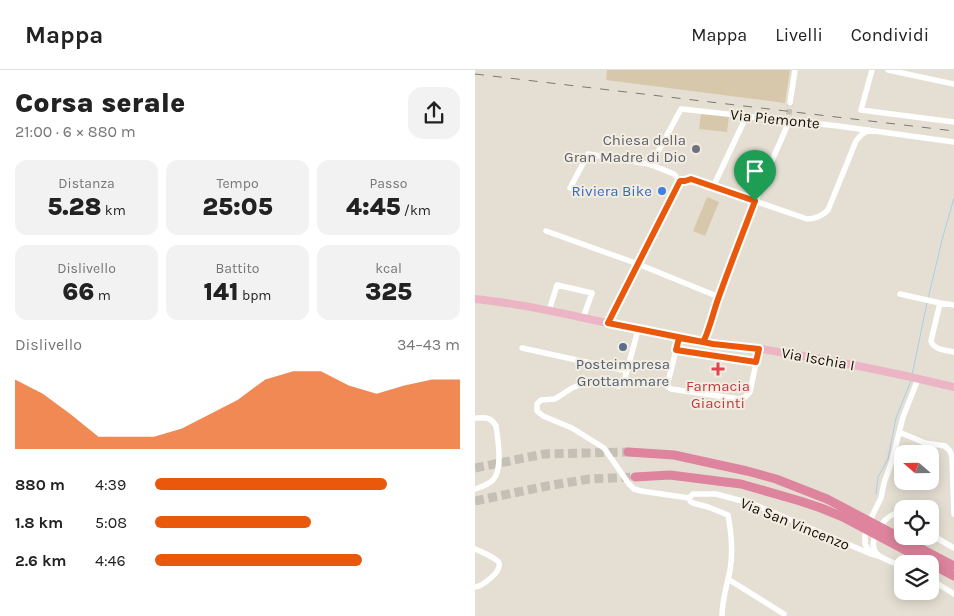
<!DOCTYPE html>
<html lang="it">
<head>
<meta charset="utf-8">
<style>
  body { margin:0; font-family:Karla,sans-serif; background:#f2f2f2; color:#222; height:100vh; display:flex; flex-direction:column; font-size:19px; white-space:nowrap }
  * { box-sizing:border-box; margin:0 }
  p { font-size:16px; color:#767676 }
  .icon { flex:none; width:28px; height:28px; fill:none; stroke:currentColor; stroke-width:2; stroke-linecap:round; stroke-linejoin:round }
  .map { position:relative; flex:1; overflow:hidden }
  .panel { display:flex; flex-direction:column; background:#fff; width:475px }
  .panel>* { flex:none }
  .needle { width:32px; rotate:290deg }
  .tools { position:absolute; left:419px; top:375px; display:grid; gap:10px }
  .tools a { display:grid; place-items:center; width:45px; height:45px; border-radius:10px; background:#fff; box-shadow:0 2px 12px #0003; font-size:25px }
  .pin { position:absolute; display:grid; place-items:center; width:42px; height:42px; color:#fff; margin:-51px -21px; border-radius:50% 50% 50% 0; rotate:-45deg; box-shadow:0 0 5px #0007 }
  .pin .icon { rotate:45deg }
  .round { display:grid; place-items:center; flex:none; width:52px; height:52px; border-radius:15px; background:#f2f2f2 }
  .summary { display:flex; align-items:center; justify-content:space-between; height:85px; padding:0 15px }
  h1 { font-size:28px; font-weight:800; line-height:38px }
  .figures { display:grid; grid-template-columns:repeat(3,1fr); gap:8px; height:85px; padding:5px 15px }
  .figures div { display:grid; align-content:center; border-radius:12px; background:#f2f2f2; text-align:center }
  .figures b { font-size:25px; font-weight:800 }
  .figures small { font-size:14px; font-weight:400 }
  .figures p { font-size:14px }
  .chart { height:140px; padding:10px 15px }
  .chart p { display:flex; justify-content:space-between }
  .chart svg { width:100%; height:90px; margin-top:5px; fill:#ea580c; opacity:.7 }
  ul { padding:0 15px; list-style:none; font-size:16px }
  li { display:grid; grid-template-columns:80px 60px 1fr; align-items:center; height:38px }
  li i { height:12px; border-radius:6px; background:#ea580c }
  header { display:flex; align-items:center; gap:30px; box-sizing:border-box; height:70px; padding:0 25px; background:#fff; border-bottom:1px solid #e0e0e0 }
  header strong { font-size:24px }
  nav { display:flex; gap:28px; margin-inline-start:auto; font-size:18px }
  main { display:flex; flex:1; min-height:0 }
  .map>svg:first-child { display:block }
</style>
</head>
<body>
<header>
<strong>Mappa</strong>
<nav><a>Mappa</a><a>Livelli</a><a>Condividi</a></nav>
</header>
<main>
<section class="panel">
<div class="summary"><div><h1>Corsa serale</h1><p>21:00 · 6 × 880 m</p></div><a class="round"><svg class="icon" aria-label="share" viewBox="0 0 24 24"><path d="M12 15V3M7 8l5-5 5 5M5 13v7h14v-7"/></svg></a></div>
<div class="figures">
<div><p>Distanza</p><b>5.28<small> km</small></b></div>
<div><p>Tempo</p><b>25:05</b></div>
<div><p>Passo</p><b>4:45<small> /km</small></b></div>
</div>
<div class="figures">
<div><p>Dislivello</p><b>66<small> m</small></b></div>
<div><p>Battito</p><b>141<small> bpm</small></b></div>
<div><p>kcal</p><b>325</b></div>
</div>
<div class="chart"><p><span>Dislivello</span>34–43 m</p>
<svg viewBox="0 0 160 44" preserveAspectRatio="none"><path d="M0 44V10L10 17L20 27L30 38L40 38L50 38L60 34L70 27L80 20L90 10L100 6L110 6L120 13L130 17L140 13L150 10L160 10V44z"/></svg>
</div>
<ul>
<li><b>880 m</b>4:39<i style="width:76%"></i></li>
<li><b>1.8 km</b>5:08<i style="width:51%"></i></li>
<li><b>2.6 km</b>4:46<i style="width:68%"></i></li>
</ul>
</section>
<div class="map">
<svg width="479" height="546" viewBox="0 0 479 546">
  <rect width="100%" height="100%" fill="#e5dfd3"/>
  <path fill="#d8c8ab" d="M132,0H315L310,33L131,10Z
    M226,44L254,46L252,62L224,59Z
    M232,127L244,132L230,166L218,161Z"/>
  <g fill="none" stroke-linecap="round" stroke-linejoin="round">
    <path stroke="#a5d0e6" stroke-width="1" d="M453,229L467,170L479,128
      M437,305L452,233
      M401,424L403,407L413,389L421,348L436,311"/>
    <path stroke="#c5c0b5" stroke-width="5.5" stroke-dasharray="5.5 3" stroke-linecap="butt" d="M313,53L315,33"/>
    <path stroke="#c5c0b5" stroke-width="9" stroke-dasharray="9 4.5" stroke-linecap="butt" d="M0,398L69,384L153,382
      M0,431L72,416L114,409L160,407"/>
    <path stroke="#fff" stroke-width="5.5" d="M397,0L386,40L479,52
      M413,0L479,14
      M315,33L320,0
      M176,95L206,39L363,56L479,72
      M238,117L272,45
      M95,118L113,84L174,94L199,104L205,111H210L216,109L332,149C341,149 347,146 353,140L381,71L387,64L394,60
      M71,161L163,194L244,227
      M425,224L465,233
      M479,235L465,233L456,271C459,280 471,280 479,282
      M74,241L82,215L117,223L108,248
      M133,253L205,111
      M163,260L150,308L147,315L144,316L121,311H115L97,318L80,329L66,330L62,334V341L68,346L97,358L129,378L154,414L159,419L166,421L214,428
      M204,268L192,316L196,319L264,329L270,327L275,322L284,279
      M227,272C232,267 240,238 243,229C258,186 275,144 292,103C298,86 307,70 313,53
      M47,278L152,301
      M201,280L281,292
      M0,348C10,348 15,346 21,356C23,370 28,399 18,410C13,415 6,417 0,419
      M424,362L450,373L470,376L475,381L477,387L479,444
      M428,445L419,444C408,448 391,472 402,484C408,490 420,493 428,496
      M455,464L479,478
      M0,479C5,481 23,489 24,493C27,502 7,516 0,517
      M404,486L396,484L390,474V465L398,444L406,428L409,413L417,391L428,347L443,309
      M253,509L309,544
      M455,509L479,524
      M247,546C247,529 252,516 255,500C258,483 256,461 253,445L233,437L218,433L215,431L214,428L218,424H241L278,434L396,484"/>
    <path stroke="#ebb5c5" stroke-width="8" d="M0,229C69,236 137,256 206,268C238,274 271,276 304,282C362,291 421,303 479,317"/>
    <path stroke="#de849f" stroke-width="9" d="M153,382L199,385L272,401L301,409L352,429L479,496
      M160,407L195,405L266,414L325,431L346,438L368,447L479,506"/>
    <path stroke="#7c7870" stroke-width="1" stroke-dasharray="9 9" stroke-linecap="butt" d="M0,4L479,61"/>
  </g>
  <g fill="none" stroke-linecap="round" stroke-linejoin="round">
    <defs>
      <path id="route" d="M280,131L216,109L210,111H205L133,253L238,274L284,279L281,292L201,280L204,268L228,272C232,267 239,241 242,232C254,198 267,165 280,131"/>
    </defs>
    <use href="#route" stroke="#fff" stroke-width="10"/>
    <use href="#route" stroke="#ea580c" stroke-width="6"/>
  </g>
  <circle fill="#6b7280" stroke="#f3ece0" stroke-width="2" cx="221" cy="79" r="5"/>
  <circle fill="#3f7fe0" stroke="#f3ece0" stroke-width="2" cx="187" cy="121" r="5"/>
  <circle fill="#5c6f8a" stroke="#f3ece0" stroke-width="2" cx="148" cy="277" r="5"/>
  <path fill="#e0444e" stroke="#f3ece0" stroke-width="2" d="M240.5 291.5h5v5h5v5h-5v5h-5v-5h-5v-5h5z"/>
  <g text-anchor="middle" stroke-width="4" stroke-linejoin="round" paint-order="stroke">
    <g font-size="15" fill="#0f0d09" stroke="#f3ece0">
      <text transform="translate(300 49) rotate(6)" y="5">Via Piemonte</text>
      <text transform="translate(343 289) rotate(10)" y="5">Via Ischia I</text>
      <text transform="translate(320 454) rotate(22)" y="5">Via San Vincenzo</text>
    </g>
    <g font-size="15" fill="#5b616d" stroke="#f3ece0" text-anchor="end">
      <text x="211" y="75">Chiesa della<tspan x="211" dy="17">Gran Madre di Dio</tspan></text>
    </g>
    <g font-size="15" fill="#366cbe" stroke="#f3ece0" text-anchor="end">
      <text x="177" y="126">Riviera Bike</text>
    </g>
    <g font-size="15" fill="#4e5e75" stroke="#f3ece0">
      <text x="148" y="299">Posteimpresa<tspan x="148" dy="17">Grottammare</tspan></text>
    </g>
    <g font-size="15" fill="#be3a42" stroke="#f3ece0">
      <text x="243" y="321">Farmacia<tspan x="243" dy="17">Giacinti</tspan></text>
    </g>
  </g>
</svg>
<div class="tools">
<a><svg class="needle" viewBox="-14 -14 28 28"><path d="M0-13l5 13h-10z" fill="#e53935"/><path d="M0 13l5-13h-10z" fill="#767676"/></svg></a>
<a><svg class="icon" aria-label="locate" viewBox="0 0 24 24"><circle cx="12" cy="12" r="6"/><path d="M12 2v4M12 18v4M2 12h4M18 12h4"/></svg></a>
<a><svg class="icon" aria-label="layers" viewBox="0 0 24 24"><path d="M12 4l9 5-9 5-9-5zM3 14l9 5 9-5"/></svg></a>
</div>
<div class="pin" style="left:280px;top:131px;background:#1e9e55"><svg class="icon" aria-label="arrive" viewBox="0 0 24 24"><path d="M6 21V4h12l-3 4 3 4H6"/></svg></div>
</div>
</main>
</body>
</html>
